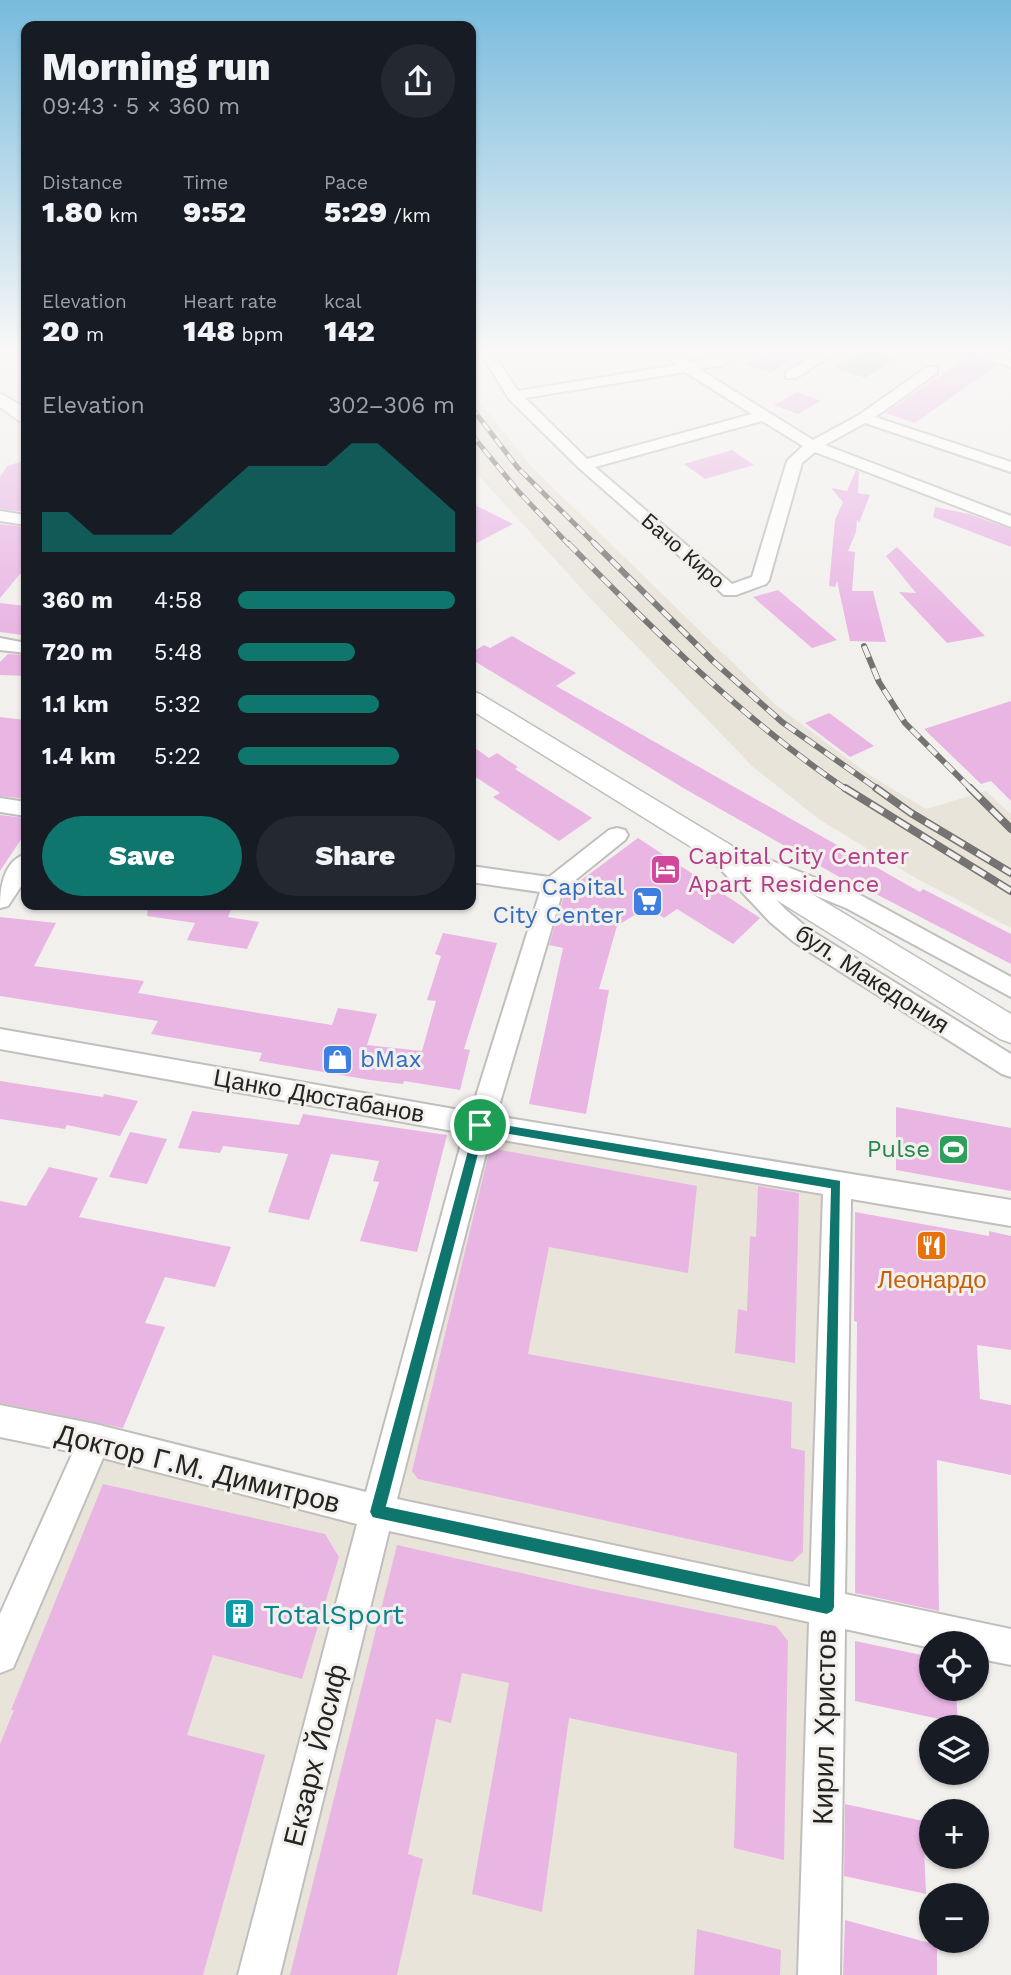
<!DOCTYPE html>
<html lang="en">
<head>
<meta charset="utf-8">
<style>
  body { margin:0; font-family:"Work Sans",sans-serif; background:#242831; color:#f1f3f6; height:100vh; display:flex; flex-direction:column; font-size:26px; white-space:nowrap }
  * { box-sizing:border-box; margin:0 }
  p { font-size:23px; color:#9ea1a6 }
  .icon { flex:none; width:38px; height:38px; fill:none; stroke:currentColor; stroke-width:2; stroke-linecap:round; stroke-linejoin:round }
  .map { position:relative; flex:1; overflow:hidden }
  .panel { position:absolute; left:21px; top:21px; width:455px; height:889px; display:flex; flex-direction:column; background:#171b24; border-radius:14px; box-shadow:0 2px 5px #0004 }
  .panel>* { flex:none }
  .tools { position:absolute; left:919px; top:1631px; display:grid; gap:14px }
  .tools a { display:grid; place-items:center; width:70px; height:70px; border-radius:50%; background:#171b24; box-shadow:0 2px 5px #0004; font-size:35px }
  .pin { position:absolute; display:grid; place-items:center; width:60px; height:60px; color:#fff; margin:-30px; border:4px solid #fff; border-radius:50%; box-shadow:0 2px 7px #0007 }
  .round { display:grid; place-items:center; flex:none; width:74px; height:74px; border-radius:37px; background:#242831 }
  .overview { display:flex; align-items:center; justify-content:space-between; height:119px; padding:0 21px }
  h1 { font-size:38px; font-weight:800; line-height:52px }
  .stats { display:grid; grid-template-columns:repeat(3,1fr); gap:10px; height:119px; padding:7px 21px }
  .stats div { display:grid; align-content:center }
  .stats b { font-size:30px; font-weight:800 }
  .stats small { font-size:19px; font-weight:400 }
  .stats p { font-size:19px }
  .chart { height:196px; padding:14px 21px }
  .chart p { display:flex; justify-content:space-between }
  .chart svg { width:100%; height:126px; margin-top:7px; fill:#0f766e; opacity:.7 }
  .primary-button { display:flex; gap:14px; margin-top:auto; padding:14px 21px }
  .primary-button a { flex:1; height:80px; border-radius:42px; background:#0f766e; color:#fff; font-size:28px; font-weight:800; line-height:80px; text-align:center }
  .primary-button a+a { background:#242831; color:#f1f3f6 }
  ul { padding:0 21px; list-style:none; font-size:23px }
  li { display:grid; grid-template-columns:112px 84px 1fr; align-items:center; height:52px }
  li i { height:18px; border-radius:9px; background:#0f766e }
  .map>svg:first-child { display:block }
</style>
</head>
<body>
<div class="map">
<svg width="1011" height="1975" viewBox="0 0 1011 1975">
  <rect width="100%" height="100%" fill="#f2f0ed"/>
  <path fill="#e9e4da" d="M471,391L530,465L777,706L871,776L926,809L986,791L1011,814V928L912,876L820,820L753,767L590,598L471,467Z
    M480,1125L837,1184L819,1975H0V1655L95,1440L377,1512Z"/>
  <path fill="#b5d1a2" d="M864,350L898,357L865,378L834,368Z"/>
  <path fill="#e9b6e4" d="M770,350H807L771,373L746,365Z
    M969,356L997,365L915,423L885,413Z
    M797,392L821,401L798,414L774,405Z
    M732,450L754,465L705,479L684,464Z
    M26,460V512L0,509V477L7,466Z
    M856,470L859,472L858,493L870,495L859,523L857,519L856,532L848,551L855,552L852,591H873L886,642L850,641L837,581L835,587L829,586L835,520L843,502L831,488L847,491Z
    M471,503L513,524L471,546Z
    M935,507L969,514L1011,529V547L933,517Z
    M0,524L26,527V567L0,598Z
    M897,547L985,636L947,643L899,592L916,593L886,556Z
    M778,590L837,640L812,648L753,597Z
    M0,603L26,606V640L20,639L23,635L0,632Z
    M512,636L576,673L556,686L920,892L923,889L1011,934V964L874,893L871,895L685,789L471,659V653L484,645L490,648Z
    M8,654L26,655V676L0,675V662Z
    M1011,701V801L991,781L981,784L924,729Z
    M829,713L874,746L850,757L805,723Z
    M0,717L26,720V799L0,796Z
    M471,745L489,758L497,753L518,767L515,769L592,818L559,841L493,797L500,793L471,774Z
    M0,815L26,818V832L0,871Z
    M638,838L760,918L733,944L677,909L664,918L647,907L617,926L599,989L609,990L586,1114L529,1104L563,948L549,945L565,892Z
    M148,905H233L228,917L259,922L247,949L187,940L195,923L147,916Z
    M0,917L56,923L34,966L144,981L138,993L332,1025L338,1008L377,1014L367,1045L422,1051L436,1001L427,1000L441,956L435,954L443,933L497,943L464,1049L470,1050L460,1090L404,1081L403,1084L370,1080L259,1061L262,1053L151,1034L158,1021L0,996Z
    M0,1081L103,1097L104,1094L138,1101L120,1136L67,1125L65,1129L0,1119Z
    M896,1107L1011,1128V1191L896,1170Z
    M192,1111L299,1125L303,1114L447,1135L417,1252L360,1241L379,1182L373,1181L379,1161L331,1154L309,1220L268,1212L288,1154L223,1146L220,1153L178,1148Z
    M130,1132L167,1139L147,1184L109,1177Z
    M490,1148L697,1186L688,1273L549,1247L528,1354L792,1402L791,1448L805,1451L803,1552L792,1562L418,1479L412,1471Z
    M49,1167L98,1178L79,1217L231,1247L215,1287L165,1277L145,1323L165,1327L123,1428L0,1403V1201L26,1206Z
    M758,1186L799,1193L795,1363L735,1353L738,1309L747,1311L750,1236L756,1237Z
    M855,1212L989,1236V1231L1011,1236V1350L977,1345L980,1399L1011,1405V1475L937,1460L939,1611L855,1593L857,1322L854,1321Z
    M103,1484L325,1534L339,1557L302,1679L213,1655L187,1735L265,1755L203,1975H0V1744L14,1710H11Z
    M397,1545L592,1589L776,1626L788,1641L784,1860L734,1848L737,1753L569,1718L542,1912L472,1894L509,1683L462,1673L451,1723L436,1719L408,1854L423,1859L397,1975H290Z
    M855,1641L931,1657V1689H956L958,1723L855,1701Z
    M845,1804L923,1821L926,1894L844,1876Z
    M845,1920L937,1945V1975H843Z
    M697,1929L781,1950L780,1975H694Z"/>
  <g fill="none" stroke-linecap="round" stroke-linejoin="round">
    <defs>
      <path id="minor" d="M479,350H491L518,391L677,365L662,350H676L691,362C710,359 726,350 745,350L723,365L699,369L813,440L859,415L927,367H937V373L875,417L1011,462V472L865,423L825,445L1011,516V527L815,452L802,463L769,580L766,584L736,595H724L579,468L509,399ZM685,372L752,414L587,459L525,398ZM762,421L803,446L787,461L752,577L732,584L595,467Z
        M823,350H839L796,378H786V372Z
        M960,350H980L1011,359V367Z
        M0,511L26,515V525L0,521Z
        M0,638L26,643V653L0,650Z
        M0,798L26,802V816L0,812Z
        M617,828L625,830L628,835L625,840L563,890L496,1116L1011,1200V1226L851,1199L845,1594L1011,1629V1665L976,1658V1643H931V1648L845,1629L840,1975H798L809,1622L389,1531L280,1975H238L357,1524L103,1458L13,1668L0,1673V1614L73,1452L0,1437V1405L95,1424L366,1492L464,1133L0,1049V1029L471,1112L540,892L471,882V866L549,877L609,830ZM490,1138L823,1194L810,1587L397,1499Z
        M719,846L730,851L738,848L746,851L862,896L1011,977V997L846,908L745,867L786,910L810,930L1011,1054V1077L1002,1074L794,942L770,922L711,859L708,854L711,849Z
        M26,854V879L8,906L0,908C0,888 3,861 26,854Z"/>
      <path id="major" d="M0,393L26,408V423L19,421L0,407Z
        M471,691L480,694L1011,1014V1043L1000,1039L471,710Z"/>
    </defs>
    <use href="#minor" stroke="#c0bfbc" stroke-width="4"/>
    <use href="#major" stroke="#c0bfbc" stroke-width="3"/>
    <use href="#minor" fill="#fff" fill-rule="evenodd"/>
    <use href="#major" fill="#fff" fill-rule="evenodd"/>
    <defs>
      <path id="rail-far2" d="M471,407L518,468L596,545
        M471,434L519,492L569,545"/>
      <path id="rail-far1" d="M568,543C655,632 744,720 847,790
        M594,543L713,661L782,722L879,790
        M864,646L879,682L905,723L972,790"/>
      <path id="rail" d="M845,788L1011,891
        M876,788L911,813L1011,873
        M970,788L1011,829"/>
    </defs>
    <use href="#rail-far2" stroke="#767472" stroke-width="5"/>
    <use href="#rail-far1" stroke="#767472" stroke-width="6"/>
    <use href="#rail" stroke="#767472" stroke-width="8"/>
    <use href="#rail-far2" stroke="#f2f0ed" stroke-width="3.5" stroke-dasharray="10" stroke-linecap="butt"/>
    <use href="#rail-far1" stroke="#f2f0ed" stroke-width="4.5" stroke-dasharray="12" stroke-linecap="butt"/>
    <use href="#rail" stroke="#f2f0ed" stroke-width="5" stroke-dasharray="15" stroke-linecap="butt"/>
  </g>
  <linearGradient id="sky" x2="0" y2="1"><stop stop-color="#78bbdd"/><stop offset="0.56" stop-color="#f9f8f7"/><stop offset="1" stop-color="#f9f8f7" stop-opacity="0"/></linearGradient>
  <rect width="1011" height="626" fill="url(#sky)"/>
  <path fill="#0f766e" stroke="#fff" stroke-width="2" fill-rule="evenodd" d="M480,1120L841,1180L835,1607L833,1612L827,1615L372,1518L369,1512L474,1125ZM485,1131L830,1189L819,1597L387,1506Z"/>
  <defs>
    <symbol id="hotel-square" viewBox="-11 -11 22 22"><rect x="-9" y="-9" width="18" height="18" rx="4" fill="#d1479c" stroke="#f2f0ed"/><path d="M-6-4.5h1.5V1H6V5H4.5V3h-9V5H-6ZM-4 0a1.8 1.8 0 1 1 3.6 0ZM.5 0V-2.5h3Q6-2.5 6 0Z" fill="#fff"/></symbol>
    <symbol id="supermarket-square" viewBox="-11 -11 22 22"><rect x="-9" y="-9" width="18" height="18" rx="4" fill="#3f7fe0" stroke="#f2f0ed"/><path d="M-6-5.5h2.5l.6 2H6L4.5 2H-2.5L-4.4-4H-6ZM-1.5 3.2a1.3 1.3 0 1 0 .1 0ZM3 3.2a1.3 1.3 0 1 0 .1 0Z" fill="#fff"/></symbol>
    <symbol id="shop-square" viewBox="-11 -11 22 22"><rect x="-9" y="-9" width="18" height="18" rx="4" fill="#3f7fe0" stroke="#f2f0ed"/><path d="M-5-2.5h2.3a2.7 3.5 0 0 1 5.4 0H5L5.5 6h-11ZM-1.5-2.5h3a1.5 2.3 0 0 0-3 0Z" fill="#fff"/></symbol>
    <symbol id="stadium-square" viewBox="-11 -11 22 22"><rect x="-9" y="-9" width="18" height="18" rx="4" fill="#2e9e5b" stroke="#f2f0ed"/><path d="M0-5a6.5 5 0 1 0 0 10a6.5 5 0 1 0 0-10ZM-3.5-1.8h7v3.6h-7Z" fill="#fff"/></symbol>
    <symbol id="restaurant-square" viewBox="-11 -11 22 22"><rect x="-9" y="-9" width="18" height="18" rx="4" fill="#e8710a" stroke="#f2f0ed"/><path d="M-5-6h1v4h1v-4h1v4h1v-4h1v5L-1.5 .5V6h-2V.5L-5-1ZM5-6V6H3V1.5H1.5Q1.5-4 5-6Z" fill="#fff"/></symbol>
    <symbol id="building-square" viewBox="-11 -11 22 22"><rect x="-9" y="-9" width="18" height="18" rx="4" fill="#0f9aa8" stroke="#f2f0ed"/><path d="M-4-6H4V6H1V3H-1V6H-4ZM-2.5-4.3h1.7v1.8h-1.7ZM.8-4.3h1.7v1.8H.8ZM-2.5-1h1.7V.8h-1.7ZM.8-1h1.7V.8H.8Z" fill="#fff"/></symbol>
  </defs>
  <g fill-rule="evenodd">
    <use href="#hotel-square" x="648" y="852" width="35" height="35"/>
    <use href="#supermarket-square" x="630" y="884" width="35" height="35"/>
    <use href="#shop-square" x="320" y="1042" width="35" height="35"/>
    <use href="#stadium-square" x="936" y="1132" width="35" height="35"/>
    <use href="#restaurant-square" x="914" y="1228" width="35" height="35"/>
    <use href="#building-square" x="222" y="1596" width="35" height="35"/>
  </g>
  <g text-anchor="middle" stroke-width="6" stroke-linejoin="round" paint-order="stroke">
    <g font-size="21" fill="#252423" stroke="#f2f0ed">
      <text transform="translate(683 551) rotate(41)" y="7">Бачо Киро</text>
    </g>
    <g font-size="24" fill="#b23c85" stroke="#f2f0ed" text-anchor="start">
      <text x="688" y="864">Capital City Center<tspan x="688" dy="28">Apart Residence</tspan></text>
    </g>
    <g font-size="24" fill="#366cbe" stroke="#f2f0ed" text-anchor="end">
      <text x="624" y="895">Capital<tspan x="624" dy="28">City Center</tspan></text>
      <text x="360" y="1067" text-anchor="start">bMax</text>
    </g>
    <g font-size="24" fill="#252423" stroke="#f2f0ed">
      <text transform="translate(872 979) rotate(33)" y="8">бул. Македония</text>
      <text transform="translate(319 1096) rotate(10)" y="8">Цанко Дюстабанов</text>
    </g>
    <g font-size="24" fill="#27864d" stroke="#f2f0ed" text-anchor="end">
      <text x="930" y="1157">Pulse</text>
    </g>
    <g font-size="24" fill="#c56008" stroke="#f2f0ed">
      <text x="932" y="1288">Леонардо</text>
    </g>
    <g font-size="28" fill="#252423" stroke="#f2f0ed">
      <text transform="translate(198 1468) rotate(14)" y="10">Доктор Г.М. Димитров</text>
      <text transform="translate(824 1727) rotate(-89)" y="10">Кирил Христов</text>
      <text transform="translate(315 1755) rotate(-76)" y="10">Екзарх Йосиф</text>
    </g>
    <g font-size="28" fill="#0d838f" stroke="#f2f0ed" text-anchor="start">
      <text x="263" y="1624">TotalSport</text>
    </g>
  </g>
</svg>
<div class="tools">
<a><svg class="icon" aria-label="locate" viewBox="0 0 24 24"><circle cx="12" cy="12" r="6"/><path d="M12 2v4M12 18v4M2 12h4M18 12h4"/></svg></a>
<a><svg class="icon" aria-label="layers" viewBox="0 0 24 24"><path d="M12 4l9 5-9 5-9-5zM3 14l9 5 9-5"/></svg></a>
<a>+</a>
<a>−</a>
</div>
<div class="pin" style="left:480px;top:1125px;background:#1e9e55"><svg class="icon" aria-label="arrive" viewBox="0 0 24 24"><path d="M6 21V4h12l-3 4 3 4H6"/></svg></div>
<section class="panel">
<div class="overview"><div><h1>Morning run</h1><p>09:43 · 5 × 360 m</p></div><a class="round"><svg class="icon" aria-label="share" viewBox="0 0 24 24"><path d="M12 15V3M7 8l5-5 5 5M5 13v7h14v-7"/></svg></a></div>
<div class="stats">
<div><p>Distance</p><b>1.80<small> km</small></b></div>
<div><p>Time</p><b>9:52</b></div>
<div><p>Pace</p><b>5:29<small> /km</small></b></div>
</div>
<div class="stats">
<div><p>Elevation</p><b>20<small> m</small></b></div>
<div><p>Heart rate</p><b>148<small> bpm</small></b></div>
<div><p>kcal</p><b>142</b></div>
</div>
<div class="chart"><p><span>Elevation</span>302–306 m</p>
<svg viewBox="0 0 160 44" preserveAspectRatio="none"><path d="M0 44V30L10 30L20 38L30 38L40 38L50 38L60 30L70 22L80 14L90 14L100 14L110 14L120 6L130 6L140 14L150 22L160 30V44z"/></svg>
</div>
<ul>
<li><b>360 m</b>4:58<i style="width:100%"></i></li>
<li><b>720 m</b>5:48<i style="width:54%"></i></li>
<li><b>1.1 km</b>5:32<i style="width:65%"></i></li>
<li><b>1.4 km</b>5:22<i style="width:74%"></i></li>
</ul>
<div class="primary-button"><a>Save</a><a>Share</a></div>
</section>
</div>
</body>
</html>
